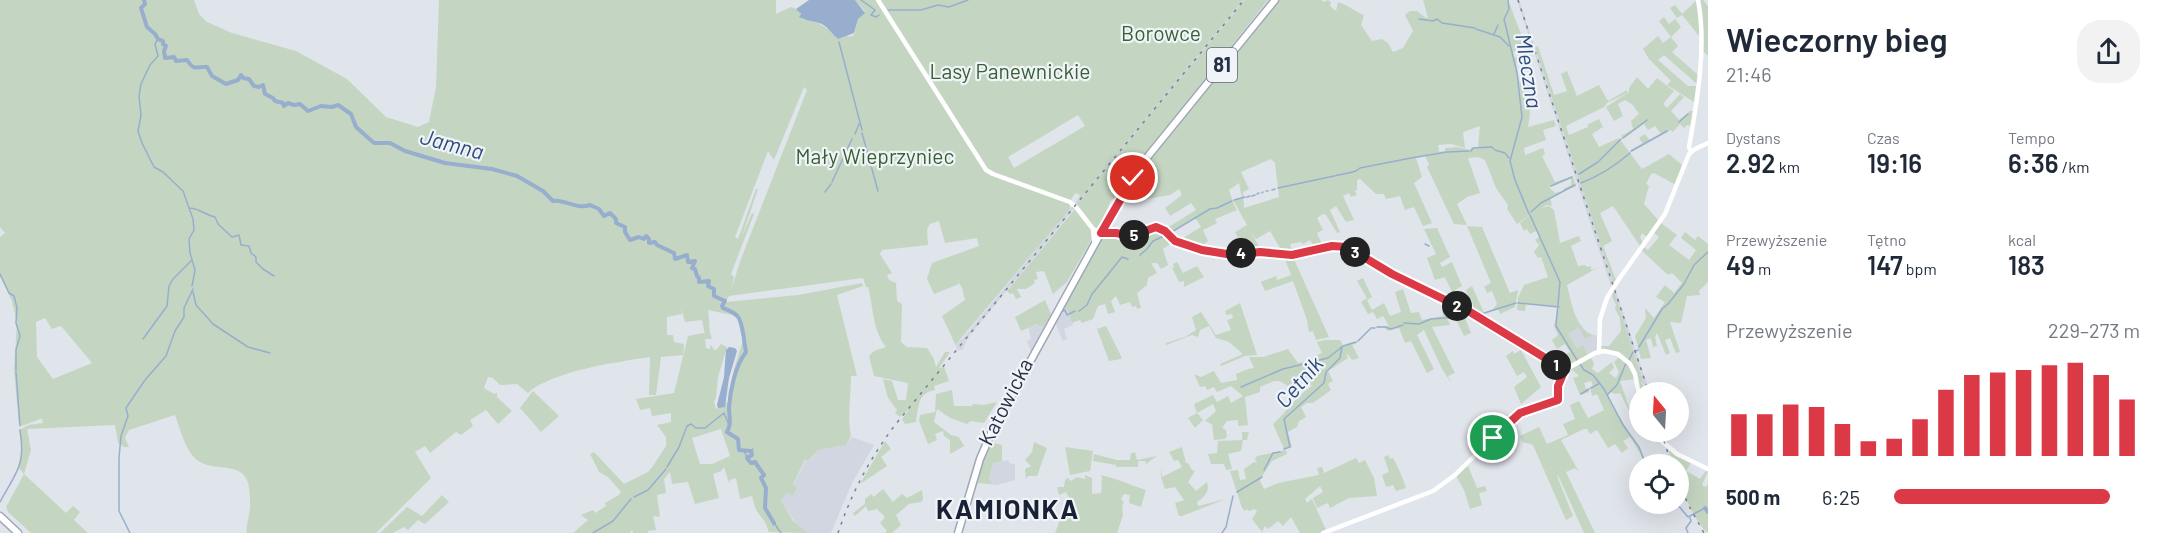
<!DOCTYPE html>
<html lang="pl">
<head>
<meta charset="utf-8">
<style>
  body { margin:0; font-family:Barlow,sans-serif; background:#f2f2f3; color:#1f2937; height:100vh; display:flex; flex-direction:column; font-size:22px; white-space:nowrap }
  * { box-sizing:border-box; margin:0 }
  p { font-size:20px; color:#747a83 }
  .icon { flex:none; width:33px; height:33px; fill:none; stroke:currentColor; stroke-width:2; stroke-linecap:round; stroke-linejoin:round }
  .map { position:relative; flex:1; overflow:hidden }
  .drawer { display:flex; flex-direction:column; background:#fff; width:450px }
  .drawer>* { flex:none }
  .needle { width:39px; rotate:342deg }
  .fabs { position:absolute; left:1629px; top:382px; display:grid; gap:12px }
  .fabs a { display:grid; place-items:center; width:60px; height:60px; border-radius:50%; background:#fff; box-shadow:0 6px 24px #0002; font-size:30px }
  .pin { position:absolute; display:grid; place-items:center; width:51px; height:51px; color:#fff; margin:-26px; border:3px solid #fff; border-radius:50%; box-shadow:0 2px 6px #0007 }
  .km { position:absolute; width:30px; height:30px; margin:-15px; border-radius:50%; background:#222; color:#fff; font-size:16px; line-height:30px; text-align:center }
  .round { display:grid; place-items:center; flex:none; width:63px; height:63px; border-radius:24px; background:#f2f2f3 }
  .overview { display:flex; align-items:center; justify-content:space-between; height:102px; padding:0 18px }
  h1 { font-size:33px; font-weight:600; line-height:45px }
  .metrics { display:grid; grid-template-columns:repeat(3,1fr); gap:9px; height:102px; padding:6px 18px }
  .metrics div { display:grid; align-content:center }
  .metrics b { font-size:26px; font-weight:600 }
  .metrics small { font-size:16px; font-weight:400 }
  .metrics p { font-size:16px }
  .chart { height:168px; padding:12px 18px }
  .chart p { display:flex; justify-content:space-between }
  .chart svg { width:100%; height:108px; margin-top:6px; stroke:#dc3946; stroke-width:6 }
  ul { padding:0 18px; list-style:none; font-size:20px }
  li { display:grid; grid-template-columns:96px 72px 1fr; align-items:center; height:45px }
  li i { height:15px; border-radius:8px; background:#dc3946 }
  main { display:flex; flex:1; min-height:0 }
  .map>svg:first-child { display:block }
</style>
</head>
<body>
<main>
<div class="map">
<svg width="1708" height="533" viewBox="0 0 1708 533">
  <rect width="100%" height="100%" fill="#e0e4eb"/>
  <path fill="#d2d6e0" d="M1243,0H1245L967,339L963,349L958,351L955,344L963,338Z
    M1517,0H1519L1650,393H1646Z
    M1063,308L1067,309L1073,325L1064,329L1067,339L1063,341L1054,320L1031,352L1027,341L1031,339L1028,327L1040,324L1043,327L1049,316L1056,318Z
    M1581,325L1585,332L1598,336V350L1588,355L1584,348L1579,351L1568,334Z
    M852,437L874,445L852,483L831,533H808L798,527L781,500L787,493L793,496L797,488L793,485L806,460H810L818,450L846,445Z
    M1009,460V463L1015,464V480L997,485L988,484L993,463Z"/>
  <path fill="#c4d6c1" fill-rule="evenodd" d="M0,0H194L199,14L207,22L232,33L296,51L347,79L386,117L418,127L429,122L436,87L439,0H776V14L791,7L799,10L802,19L818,23L831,31L837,39L846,35L850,37L854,35L858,19L865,11L855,0H1243L1077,202L1080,195L1076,193C1071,198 1069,202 1070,209L957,343L955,344L942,316L965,300L962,288L957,279L959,284L934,294L927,279L932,263L979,246L977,238L945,243L939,221L930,224L927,229L928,245L882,250L880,254L892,273L887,275L889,280L896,283L897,301L902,304L901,342L907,347L927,348L933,357L936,367L945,352H950L939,368L944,367L949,381L934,386L935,390C917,393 919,406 916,422L905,424L902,419L910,408L900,417L895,413L897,410L888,398L883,379L892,381L898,400H906L908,383L874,376L869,356L874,351L886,347C872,329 874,309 868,287H866L863,278L729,296L726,302L798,295L862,283L863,286L837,295L857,376H851C851,396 847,417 851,436L846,445L818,450L809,460H805L793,484L797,488L793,496L787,493L781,500L793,521L808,533L769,532L765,522L756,510L752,496L740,499L736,478L730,480L729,483L724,467L721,471L713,474L719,498L695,504L688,482L672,484L670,472L664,479L666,493L657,495L660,517L653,516L656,530L648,531V533H633L632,529L630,533H573L588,520L581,515L593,510L595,513L606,506L605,503L619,495L621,492L608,477L599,472L590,454L594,452L624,484L648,472L653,466L666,446V437L657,425L671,422V413L652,416L650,408L640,410L636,399L674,393L688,336L704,333L705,335L702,320L685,322L681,308L682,314L667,317V335H673L674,342L684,344L683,355L661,357L656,395H649L650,357C617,362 552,371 528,393L517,384L500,385L493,378L488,377L484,388L494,394L497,393V397L512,411L498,424L486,410L470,420L473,426L461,435L456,432L430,453L425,446L415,452L431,478L376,533H247C246,526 248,522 249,515C251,506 250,491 248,483C243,461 211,472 197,460C185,450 180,428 175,415L129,430L125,438L129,447H124L118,443L115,425L27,429L31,450L24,474L66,513L73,506L80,512L74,520L88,533H31L8,512L6,507L24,474L18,467L22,450L19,430L29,425L43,423L42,419H40L19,427L14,369L17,324L12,301L0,276V237L5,233L0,227ZM804,87L807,90L741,259L731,290L734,277L731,274L754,214L752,213L741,239L758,189H756L738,239L735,237L768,151L774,160ZM1078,115L1085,126L1014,168L1008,157ZM708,310L737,316L742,327L744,337L734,369L729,400L725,404L716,409L714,401L716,398L718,377L727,347L721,344L716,350L713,349L712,345L710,347V349L706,348L705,339H712C708,329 710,320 708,310ZM45,318L52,329L61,326L92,363L53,379L37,357L36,322ZM721,429L730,456L712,464H700L692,438Z
    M1245,0H1268L1137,165L1115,198L1111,200L1098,229L1095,228L1076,205Z
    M1278,0H1321L1324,2L1328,0L1331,2L1330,6L1336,11L1338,2C1348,5 1354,11 1364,15L1361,25L1372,41L1382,39L1388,43L1393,52L1403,48L1413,31L1405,15L1410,11H1417L1426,18H1428L1423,0H1508L1526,47L1513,52L1515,58L1530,52L1532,56L1516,63L1519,81L1529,85L1530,113L1528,127L1554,120L1556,126L1543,130L1546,140L1524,148L1525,155L1543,148L1545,154L1542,156L1555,182L1573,176L1576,186L1564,191L1563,189L1571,185V178L1549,187L1555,193L1558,192L1559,193L1550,197L1552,206L1547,205L1542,208L1549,206L1554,210L1560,243L1579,236L1581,241L1571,246L1578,266L1585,265L1588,267L1591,266V270L1597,268L1567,285C1571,301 1575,327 1592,335L1585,339L1579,327L1568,334L1577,348L1583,345L1588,355L1572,363L1569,358L1565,360L1563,356L1570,352L1565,344L1557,349L1552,340L1558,335L1554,326L1558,307L1526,304L1525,311L1517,310L1518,298L1524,285L1548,277L1541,257L1538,258L1534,252L1539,245L1535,240L1539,237L1536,231L1530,234L1527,229L1524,231L1520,223L1536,211L1517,224L1507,209L1508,205L1496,188L1485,160L1478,157L1468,158L1480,193L1467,197L1457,204L1467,225L1454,224L1427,167L1429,164L1425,156L1416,158L1422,177L1414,183L1432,223L1423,226L1414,207L1405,210L1400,196L1386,199L1384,194H1376L1360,179L1357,180V190L1355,191L1357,195L1351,197L1349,193L1343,196L1354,220L1346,222L1336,206L1330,210L1340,232L1337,233L1326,215L1323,214L1317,218L1323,230L1317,233L1323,247L1316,249L1310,240L1303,244L1301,242L1290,244L1293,252L1283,253L1270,231L1256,239L1250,231L1262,251L1246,252L1235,232L1247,225L1233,200L1242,198L1239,183L1229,190L1234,205L1237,210L1215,219L1217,223L1203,230L1208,241L1204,244L1208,251L1178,241L1201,227L1196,219L1190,220L1170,233L1167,228L1196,210L1191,203L1170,216L1165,208L1182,195L1179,189L1170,195L1136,201L1145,190V186L1135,178L1141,168ZM1480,126L1478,147L1471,148L1470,150L1457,147L1445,148V151L1439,152L1438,145L1451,144L1465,148L1463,132ZM1271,159L1275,163L1279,197L1244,208L1243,192L1249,189L1241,172Z
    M1697,0H1703L1708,6V56L1702,50L1700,37L1682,15L1677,18L1670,8L1675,5L1682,14Z
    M1664,17L1669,24L1675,19L1681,27L1671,37L1678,46L1672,52L1698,75L1697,84L1664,55L1658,60L1688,86H1696L1694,102L1667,85L1671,81L1649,59L1643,49L1658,36L1663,43L1671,37L1659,21Z
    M1538,46L1554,95L1567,91L1561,74L1567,71L1577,96L1599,85L1608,101L1627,90V93L1607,103L1604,107L1566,126L1569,135L1588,127L1587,125L1599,119L1603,127L1592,134L1599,147L1619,138L1642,169L1669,154L1682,165L1676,185L1654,173L1651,174L1646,184L1649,186L1644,204L1659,221L1647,237L1642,233L1640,237L1643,243L1640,246L1613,206L1600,213L1612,241L1603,246L1616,280L1614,285L1535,47Z
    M1637,77L1648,89L1657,78L1674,91L1663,104L1667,108L1680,94L1684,97L1671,111L1679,120L1690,111H1694L1691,126L1687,125L1684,128L1680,124L1673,132L1671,130L1632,152L1631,151L1643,144L1639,138L1645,134L1650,141L1661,134L1655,126L1648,130L1644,124L1623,139L1621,136L1633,129L1631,121L1639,114L1633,105L1625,100L1618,104L1623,116L1614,121L1606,107L1629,92V88Z
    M1075,209L1092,229L1093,237L1067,282L1053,294L1044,271L1036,272L1038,279L1034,280L1035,283L1026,289H1017L1021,297L1016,299L1013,293L1010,294L1007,291Z
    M1661,223L1677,235L1669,245L1689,260L1696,250L1681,238L1685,232L1695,240L1698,236L1708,244V282L1699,291L1700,295L1687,296L1681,323L1670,322L1680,352L1676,353L1670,338L1665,340L1670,353L1666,355L1657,333L1655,337L1657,346L1653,347L1651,338L1646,340L1651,358L1641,359L1635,336L1646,318L1645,308L1654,318L1665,302L1656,297L1665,285L1674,293L1682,283L1672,273L1668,275L1641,250L1643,247L1648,250L1659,237L1654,233Z
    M1467,226L1482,227L1510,293L1518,290L1515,307L1500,314L1498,309L1478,316L1475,314L1472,300L1470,301L1466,290L1472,286L1484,313L1493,309L1497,304L1492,291L1487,293L1484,287L1491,283Z
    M1437,228L1450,257L1440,263L1442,267L1452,262L1462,286L1452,292L1445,277L1435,280L1427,258L1436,254L1424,229Z
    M1155,229L1163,231L1173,242L1163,249L1168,265L1161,269L1157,263H1151L1157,273L1148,278L1147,285L1137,293L1141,308L1137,309L1136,306L1132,307L1130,302L1120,305L1116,296L1111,301L1115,312L1108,314L1105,304L1098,306L1093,319L1082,323L1080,320L1072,323L1067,309L1063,308L1097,244L1109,233L1132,237L1134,242L1137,241L1136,238Z
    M1292,255L1329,337L1316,340L1313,331L1309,332L1307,320L1293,281L1265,291L1261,282L1276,276L1277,280L1291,275L1284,257Z
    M1177,262L1183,273L1197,266L1204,277L1184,287V281L1179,282L1172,268L1174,267L1173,264Z
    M1363,278L1372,297L1367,300L1372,310L1384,303L1390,316L1401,312L1395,292L1403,289L1411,313L1419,312L1422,320L1443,316L1442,310L1448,307V303L1462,310L1461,312L1462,316H1474L1465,318L1471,333L1464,336L1455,318H1447L1450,325L1432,327L1455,373L1448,376L1452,384L1442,369L1424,330L1417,335L1434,369L1427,373L1411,341L1405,343L1399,328L1388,331L1384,327L1377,328L1376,326H1389L1383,316L1377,319L1373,312L1368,314L1361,302L1367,298L1357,281Z
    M1613,289L1644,385L1642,381L1641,382L1646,393L1644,389V393H1640C1635,366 1631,352 1601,349V346H1609L1621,331L1620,318L1615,309L1616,305L1611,294Z
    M1045,300L1051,314L1043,327L1037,324L1021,331L1015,317Z
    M1240,303L1257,355L1245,356L1221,366L1220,364L1243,354L1229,342L1216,338L1209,326L1200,330L1198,337L1192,335L1166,345V343L1185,337L1196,330L1192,317L1201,312L1216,335L1231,330L1227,320L1233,318L1232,314L1226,315L1225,311Z
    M1106,326L1122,358L1121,359L1109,361L1097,329Z
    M1325,340H1340L1343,346L1356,341L1357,343L1352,345L1359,358L1352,360L1346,352L1348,358L1328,371L1333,381L1328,384L1331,390L1313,403H1307L1301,407L1306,417L1299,421L1297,427L1288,432L1292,447L1284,449L1273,424C1286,413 1296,396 1312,386L1304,380L1288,386L1280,381H1274L1260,387V392L1245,397L1248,425L1238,426V420L1227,421L1222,428L1226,430L1227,436L1225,439L1214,440L1212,424L1205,421L1216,411L1213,404L1197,413L1203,420L1195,428L1188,418L1197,413L1194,404L1213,395L1217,402L1228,396L1231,403L1243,396L1231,386L1217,392L1214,387L1207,390L1205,386L1200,387L1194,374L1201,377L1214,371L1221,383L1237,380L1236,374L1248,369L1254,368L1249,357H1263L1288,349L1298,363L1316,358L1315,356L1322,353L1317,342Z
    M1521,350L1541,387L1521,404L1514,387L1527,377L1524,372L1517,376L1506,356L1513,351L1514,354Z
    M1597,354L1591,358L1594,363L1592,369L1598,373L1612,362L1614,368L1609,373L1616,378L1619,372L1614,362L1620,356L1629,365L1635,379L1620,381L1630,410H1639L1635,389H1636L1639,405V421L1637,414L1629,411L1620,393L1615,394L1611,392L1608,395C1619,420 1637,440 1647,465H1645L1641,455L1630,437L1623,441L1628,448L1622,453L1615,444L1608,448L1597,430L1590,434L1587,429H1584L1561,440L1579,472L1575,468L1566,472L1595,533H1584L1558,475L1557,476L1573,516L1566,520L1533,445L1522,442L1520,436L1539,427L1547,444L1568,435L1563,424L1575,419L1570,405L1579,401L1588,418L1604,410L1597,394L1592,396L1590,387L1593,386L1591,381L1584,383L1586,389L1589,388V392L1580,395L1573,378L1579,376L1570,368Z
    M952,390L954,406H972L973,404L984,405L997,402L984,423L971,421L967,424L950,418L937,409L934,422L951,435L959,437L964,446L950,454V440L944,436L943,431L935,434L937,440L928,444L919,421L920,415L935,412L936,394Z
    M533,391L559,416L541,432L520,408Z
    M1242,432H1249L1247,440H1243L1241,451L1228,454L1232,469L1226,470L1224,464H1211L1208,454L1217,453L1218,441L1242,440Z
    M885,441L891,449L881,457L887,466L860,484Z
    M990,442L1002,445V461L993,463L989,479L992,484L975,483Z
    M1034,442L1047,448L1037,476H1028L1026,479L1025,469L1031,466L1025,460L1032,452Z
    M1065,447L1093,451L1090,471L1070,475Z
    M1182,447L1186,463H1188L1192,470L1195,471L1188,482L1196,491L1207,482C1210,491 1205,497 1197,502L1198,506L1226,499L1182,516H1179L1175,503L1184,500L1175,487L1165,489L1161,477V467L1162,477L1182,467L1178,460L1174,461L1169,452Z
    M1668,449L1691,463L1686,471L1700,479L1706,471H1708L1702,485L1706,487L1708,484V533C1698,527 1682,492 1679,479C1678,475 1679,470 1678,465H1674Z
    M1286,450L1287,454L1272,461L1261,478L1260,481L1264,489L1278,483L1319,475L1317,468L1322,467L1324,473L1356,458L1359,463L1365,460L1374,478L1377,496L1349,498L1330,508L1328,503L1317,508L1313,498L1323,492L1320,486L1305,499L1307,503L1312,499L1326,530L1321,533H1300L1291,517L1283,526L1278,521L1268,529L1265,526L1262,532L1252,519L1257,511L1254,509L1249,511L1247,509L1245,511L1242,508L1230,471L1238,470L1240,480L1246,479L1244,469L1254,462L1257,463L1255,459L1257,456Z
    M1135,452L1137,460L1157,456L1146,464L1145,461H1138V467H1116V465L1093,461L1094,454L1117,460H1130L1131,453Z
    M1388,455L1390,459L1393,458C1399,469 1403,478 1406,488L1396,491L1393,485L1386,487L1382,475L1389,472L1384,457Z
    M1473,460L1468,466L1477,488L1485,486L1487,491L1479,493L1482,505L1470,509L1464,490L1456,476Z
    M1085,475L1092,478V494L1101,493L1102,477L1100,475C1116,478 1130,485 1146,490L1141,507L1129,503L1130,495L1124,494L1121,499L1124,502L1122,506L1123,515L1117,533H1055L1061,518L1069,510L1071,501L1066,492L1059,495L1057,487H1064L1065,480L1068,478L1071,481L1077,477L1085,479Z
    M883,489L893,502L902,494L907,498L922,490L923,499L921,502L909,504L896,515L901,525L892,533H885L887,531L880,523L885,517L877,509L868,511L866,506L855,516L853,513L865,504V499L871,494L874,497Z
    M442,495L449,502L425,524L418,520L408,530L404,527L393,533H380L407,507L422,516Z"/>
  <path fill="#98aece" d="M809,0H855L865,13L858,19L854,33L838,39C832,34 827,25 819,23C812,21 807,21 799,17L801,14L796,9Z
    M729,347L735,348L737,351L729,378L725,407L718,408L717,405L724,377L726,350Z"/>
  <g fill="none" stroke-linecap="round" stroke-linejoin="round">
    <path stroke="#98aece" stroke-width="1.5" d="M861,0L875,10L871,15L876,17L879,15
      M1508,0L1509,9L1504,19L1517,73L1522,117L1510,161L1515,180L1529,214
      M888,10H921L938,5L949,7L968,0
      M1419,19L1433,21L1437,19L1442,23L1475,28
      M1476,29L1500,37L1509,46
      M1494,34L1498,25
      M158,39L155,44L158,56L150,65L141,84L139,96L141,115L138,131L142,143L154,167L163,172L183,191L193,219L194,230L189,239L190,253L195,270L192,286
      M839,42L862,130
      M1679,122L1688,114
      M862,133L878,191
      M855,134L859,124
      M1623,138L1647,120
      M1495,150L1505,153L1509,158
      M1471,151L1473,148L1492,147L1494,149
      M1631,151L1667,131
      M1417,157L1447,152L1469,151
      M1599,161L1621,139
      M1349,173L1356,171L1360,168L1416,157
      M1579,174L1598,162
      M832,182L852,139
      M1581,183C1599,176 1615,166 1630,153
      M1551,186L1572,177
      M1278,188L1348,173
      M1272,190L1275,189
      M1266,191H1268
      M825,192L831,184
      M1262,193L1263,192
      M1257,194L1259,193
      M1252,196L1255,195
      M1247,197L1250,196
      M1234,200L1245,197
      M189,208C199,208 205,215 215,217L218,224L232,237L239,235L241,245L249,246L251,253L256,257V262L263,269L274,276
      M1531,212L1541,203L1575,185
      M1530,215L1560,282L1556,326L1577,360
      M1170,233L1210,209L1217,208L1232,201
      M1425,244L1429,246
      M1140,255L1147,249L1153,241L1166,235
      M0,274L9,293L14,296L17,308L16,323L20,336L16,350V370
      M193,292L196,305L213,324L248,347L270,353
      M1093,293L1122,257L1128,259
      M1518,303L1559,307
      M1063,311L1065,310L1067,315L1075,311
      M1079,311L1087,305L1092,294
      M1478,315L1516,303
      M1404,323L1419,324L1431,319L1473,316
      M1377,327H1385L1391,329L1403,325
      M143,339L167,306L169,286L173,279L191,261
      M1358,341L1371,328H1375
      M1639,347L1662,309L1668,304L1684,284L1694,265L1708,252
      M1636,351L1638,350
      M1629,360L1633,352
      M1580,364L1584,370L1593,375L1604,389L1623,425L1639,447L1646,465
      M16,372L20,425
      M1241,387L1283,369L1328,358L1343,346L1356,342
      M1591,388L1600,383
      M1581,394L1589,389
      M1608,394L1617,385L1626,363
      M1284,449L1290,447L1284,419L1324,383L1326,372L1340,358L1342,347
      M744,451L747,457
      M751,451L753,449
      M667,467L679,447L687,426L691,424L696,428H705L724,413L730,427
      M1264,470L1273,453L1280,452
      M1237,492L1262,477
      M634,497L648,490L666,469
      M0,502C16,472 26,466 20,430
      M1677,504L1688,517L1705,508
      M773,525L774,523L781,533
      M130,533L119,511V458L121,436L128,416L126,408L145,380L166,356L175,331L184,317V308L193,289
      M593,533L613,521L631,499
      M1222,533L1226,527L1233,496
      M1688,533L1686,528L1691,521L1690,518"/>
    <path stroke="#98aece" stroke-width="4" d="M144,0L145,4L141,8L147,27L155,34L158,39L163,41V44L166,46L164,51L165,58L174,57L176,61L187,60C195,72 196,66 207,67L212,76L226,84L238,80L241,75L243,78L249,79L254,86L259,87L263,85L265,94L273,98L275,101L283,103L284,106L288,103L294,105L300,104L308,111L321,106L332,107L338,105L351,114L356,127L374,143H390L405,151L445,163L492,169L517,176L543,191L553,201C565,199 576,210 590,205L599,209L604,216L610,213L616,219V223L625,227V232L630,240L639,237L644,239L646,236L649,239V243L655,242L657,245L674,253L675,259L687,255L688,262L695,261L692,268L695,269L697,276L699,278V282L709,281L708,286L714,289V296L725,301L722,306L723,308C742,315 740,319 744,338
      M744,340L746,352C735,366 730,391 729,408C729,417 732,423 727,432L738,439L739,450L751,451L752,455L747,458L751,463L755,462L764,475L761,478L766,488L765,508L774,523
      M1705,508L1708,512"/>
    <defs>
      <path id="primary" d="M0,516L18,533
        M958,533L980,459L992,431L1125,189L1145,160L1275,0"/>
    </defs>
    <use href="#primary" stroke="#9ea7b8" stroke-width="9"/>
    <path stroke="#fff" stroke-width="4.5" d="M878,0L986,170L993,174L1070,202L1076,207L1093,229L1103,234L1113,232L1132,236L1157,227L1165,231L1175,241L1205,251L1233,255L1260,252L1292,255L1332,246L1347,247L1392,274L1469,311L1508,333L1538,354L1555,364L1563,374
      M1691,152L1689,147C1697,102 1707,46 1698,0
      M1093,229L1094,240
      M1599,351L1600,319L1607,298L1617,282L1665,214L1689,154L1695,149L1708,143
      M1651,432L1677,454L1708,469
      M1323,533L1433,491L1455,475L1517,414L1534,407L1558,400V386L1565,370L1595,353L1604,351L1618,354L1630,364L1635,374L1640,400"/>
    <use href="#primary" stroke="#fff" stroke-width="6"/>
    <path stroke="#788196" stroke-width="1.5" stroke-dasharray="3 6" stroke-linecap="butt" d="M1518,0L1649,393
      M1661,432L1672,465
      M1678,482L1689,506L1704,533
      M838,533C851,494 870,458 895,425L1244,0"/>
  </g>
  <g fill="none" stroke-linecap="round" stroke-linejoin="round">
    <defs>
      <path id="route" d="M1133,178L1101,233H1116L1132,236L1156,227L1165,231L1175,241L1202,250L1233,255L1260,252L1292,255L1332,246L1347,247L1392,274L1470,312L1555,364L1563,374L1558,386V400L1520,413L1493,438"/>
    </defs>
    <use href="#route" stroke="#fff" stroke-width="12"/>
    <use href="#route" stroke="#dc3946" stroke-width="8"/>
  </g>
  <g text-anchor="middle" stroke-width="4.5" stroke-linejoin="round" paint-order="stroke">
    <rect fill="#f0f3f8" stroke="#636a7a" stroke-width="1.5" x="1207" y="48" width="30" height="34" rx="4.5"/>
    <g font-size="20" font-weight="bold" fill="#273044">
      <text x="1222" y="72">81</text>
    </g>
    <g font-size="21" fill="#386133" stroke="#f0f3f8">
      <text x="1161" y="41">Borowce</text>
      <text x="1010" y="79">Lasy Panewnickie</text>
      <text x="875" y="164">Mały Wieprzyniec</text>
    </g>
    <g font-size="21" fill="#273044" stroke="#f0f3f8">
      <text transform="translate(1006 402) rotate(-63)" y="7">Katowicka</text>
    </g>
    <g font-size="22" font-style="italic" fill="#2d4b7c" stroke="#f0f3f8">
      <text transform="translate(1529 71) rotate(81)" y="8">Mleczna</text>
      <text transform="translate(452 144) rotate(15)" y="8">Jamna</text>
      <text transform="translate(1299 382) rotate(-49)" y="8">Cetnik</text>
    </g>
    <g font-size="27" font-weight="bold" letter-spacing="1.5" fill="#192135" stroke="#f0f3f8">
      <text x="1008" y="519">KAMIONKA</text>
    </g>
  </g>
</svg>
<div class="fabs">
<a><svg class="needle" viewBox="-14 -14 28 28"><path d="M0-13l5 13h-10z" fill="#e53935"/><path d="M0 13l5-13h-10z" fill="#747a83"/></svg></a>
<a><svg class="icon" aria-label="locate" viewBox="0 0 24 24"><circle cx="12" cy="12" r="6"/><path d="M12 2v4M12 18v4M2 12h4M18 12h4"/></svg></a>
</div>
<div class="pin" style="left:1493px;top:438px;background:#1e9e55"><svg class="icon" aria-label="arrive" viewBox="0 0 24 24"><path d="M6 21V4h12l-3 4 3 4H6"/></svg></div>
<div class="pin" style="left:1133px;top:178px;background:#d93025"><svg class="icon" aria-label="check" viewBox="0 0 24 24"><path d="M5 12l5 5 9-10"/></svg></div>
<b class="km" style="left:1556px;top:365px">1</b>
<b class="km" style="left:1457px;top:306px">2</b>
<b class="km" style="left:1355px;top:252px">3</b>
<b class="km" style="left:1241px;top:253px">4</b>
<b class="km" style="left:1134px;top:235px">5</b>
</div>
<section class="drawer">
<div class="overview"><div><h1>Wieczorny bieg</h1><p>21:46</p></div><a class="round"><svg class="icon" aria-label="share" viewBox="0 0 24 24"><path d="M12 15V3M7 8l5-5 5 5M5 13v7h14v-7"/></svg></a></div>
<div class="metrics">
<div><p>Dystans</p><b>2.92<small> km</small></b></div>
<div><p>Czas</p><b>19:16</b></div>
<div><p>Tempo</p><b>6:36<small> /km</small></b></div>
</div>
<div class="metrics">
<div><p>Przewyższenie</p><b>49<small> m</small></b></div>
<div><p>Tętno</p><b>147<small> bpm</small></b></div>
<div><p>kcal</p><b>183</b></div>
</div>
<div class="chart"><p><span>Przewyższenie</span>229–273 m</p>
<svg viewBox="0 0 160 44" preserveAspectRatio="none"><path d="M5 44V27M15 44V27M25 44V23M35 44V24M45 44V31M55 44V38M65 44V37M75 44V29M85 44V17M95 44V11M105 44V10M115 44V9M125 44V7M135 44V6M145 44V11M155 44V21"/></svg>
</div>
<ul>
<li><b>500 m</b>6:25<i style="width:88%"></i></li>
</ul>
</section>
</main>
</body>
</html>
